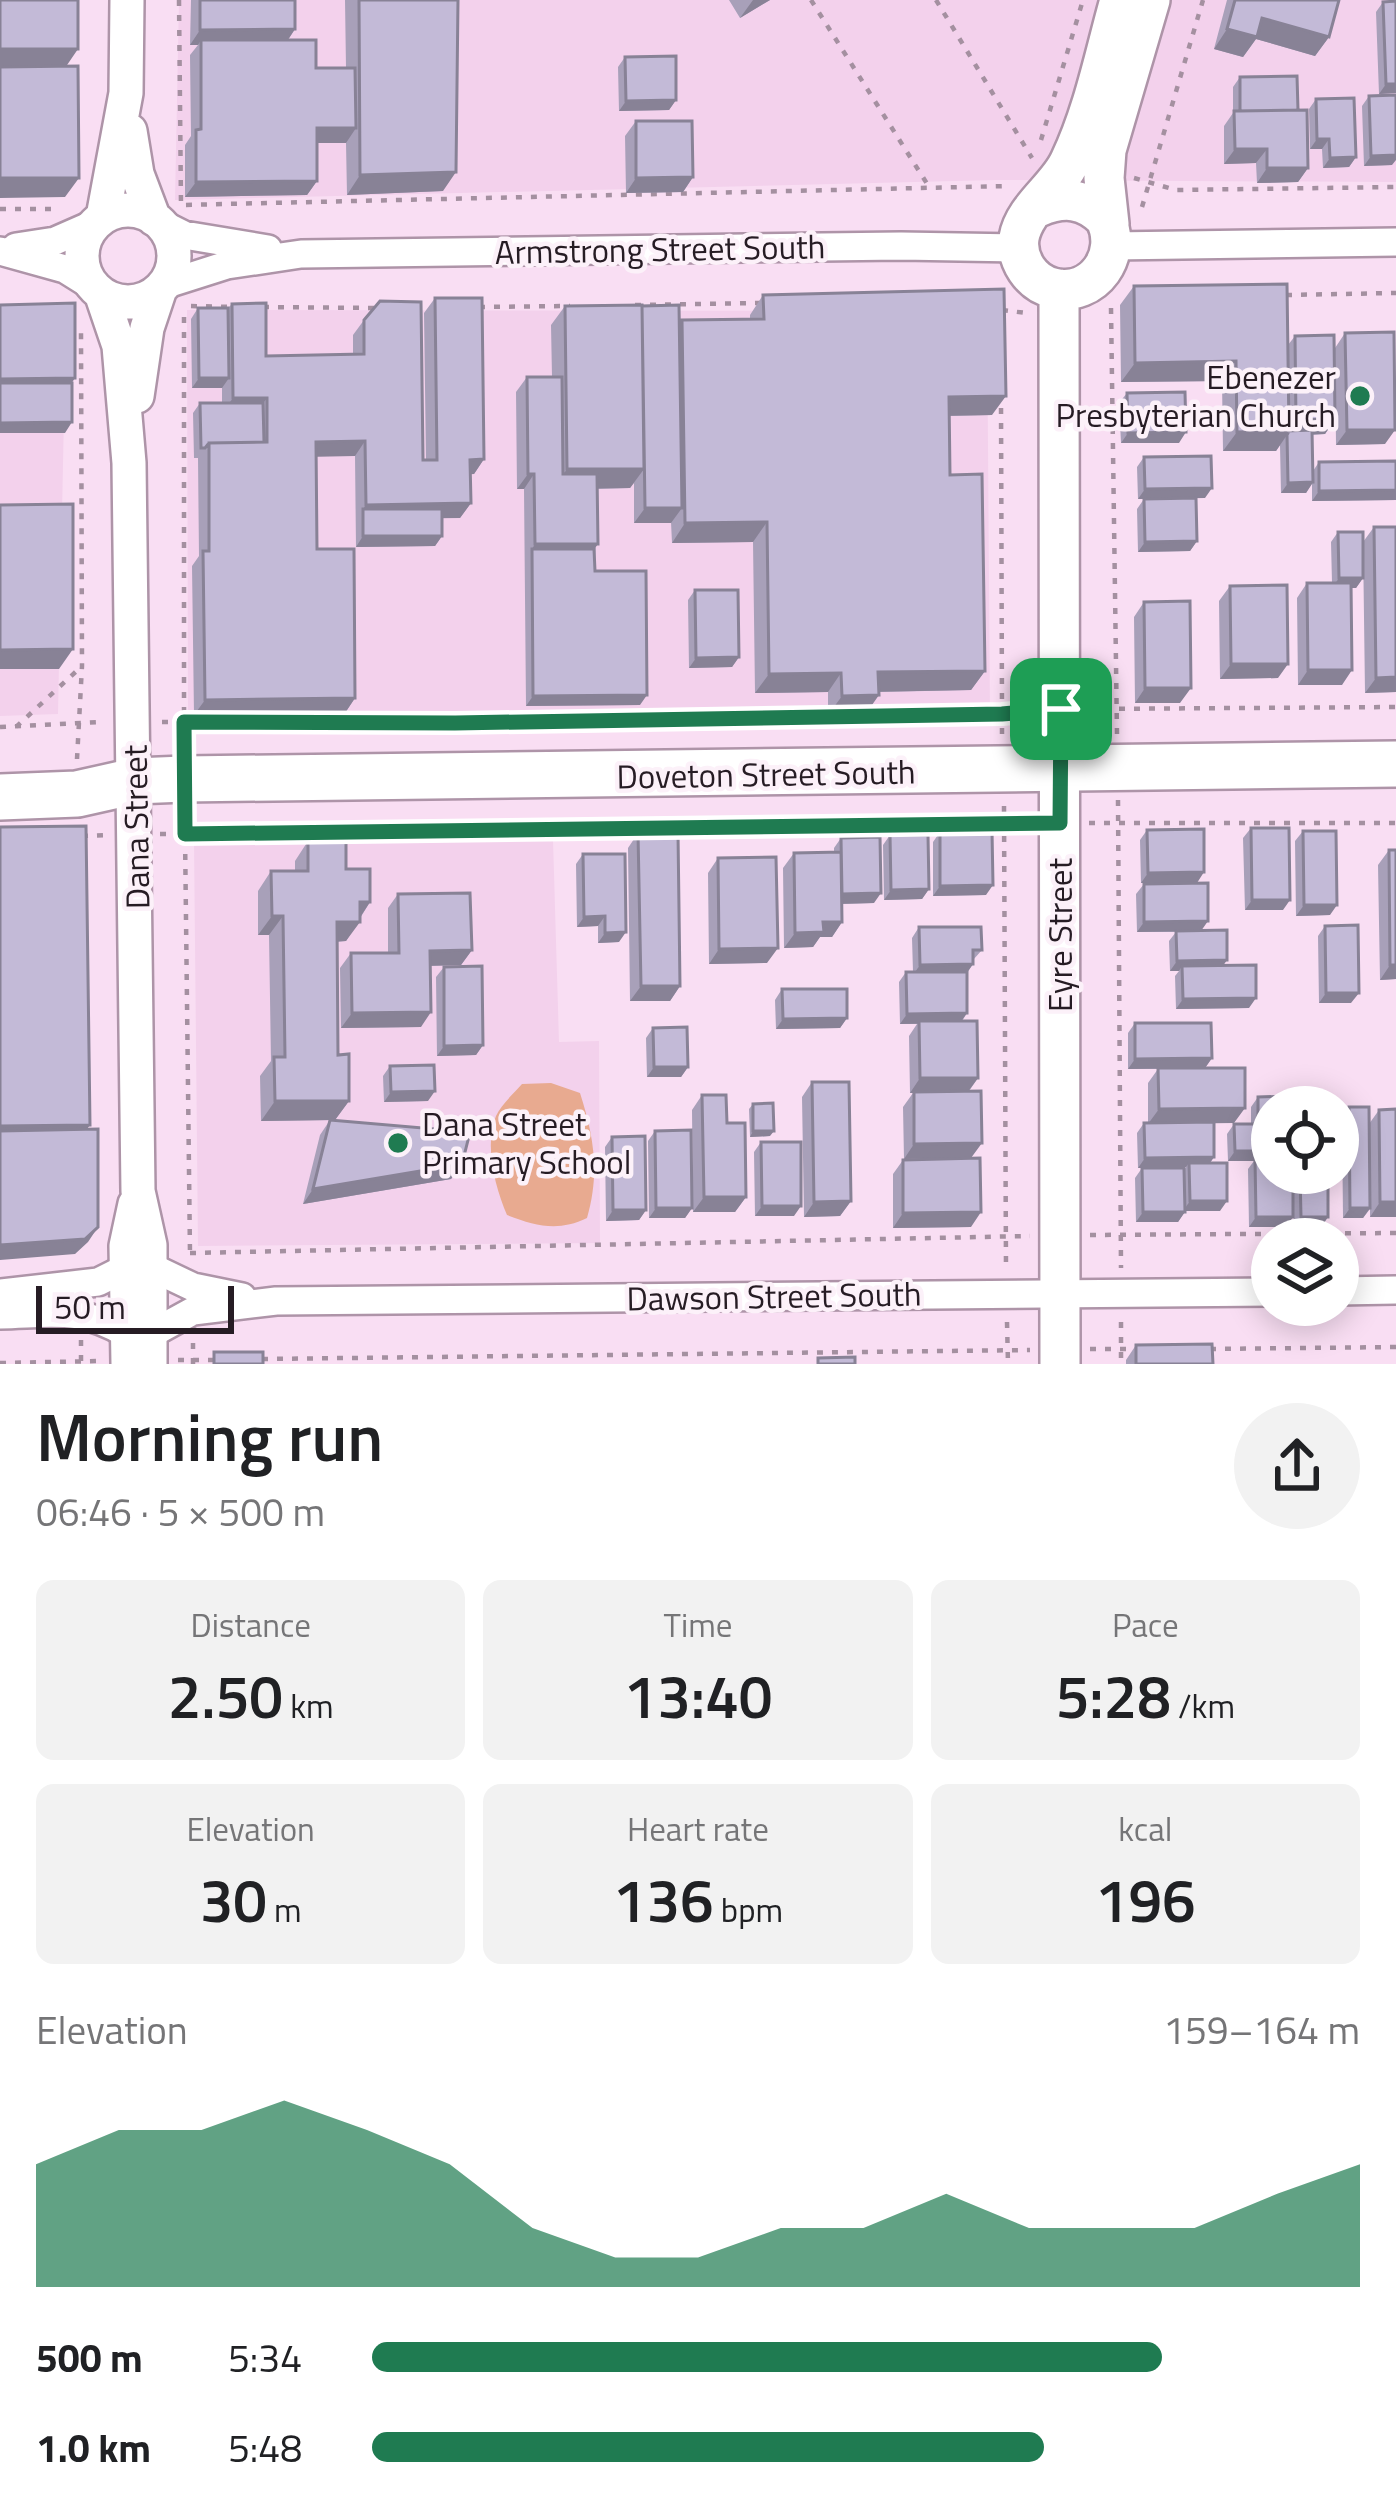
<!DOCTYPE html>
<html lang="en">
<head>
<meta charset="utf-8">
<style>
  body { margin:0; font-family:"Titillium Web",sans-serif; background:#f2f2f2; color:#202124; height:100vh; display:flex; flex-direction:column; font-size:45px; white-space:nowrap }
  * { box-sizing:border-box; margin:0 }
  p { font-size:39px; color:#757577 }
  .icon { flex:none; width:66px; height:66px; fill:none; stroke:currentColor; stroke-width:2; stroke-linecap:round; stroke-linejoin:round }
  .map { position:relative; height:1364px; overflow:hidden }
  .details { display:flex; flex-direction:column; background:#fff; flex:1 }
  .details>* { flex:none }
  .buttons { position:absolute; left:1251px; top:1086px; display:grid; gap:24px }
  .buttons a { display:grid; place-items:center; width:108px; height:108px; border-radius:50%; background:#fff; box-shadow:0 6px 30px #0003; font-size:60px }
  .scale { position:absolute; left:36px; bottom:30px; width:198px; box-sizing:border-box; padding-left:12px; border:6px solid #261c24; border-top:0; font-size:33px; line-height:42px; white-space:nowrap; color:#261c24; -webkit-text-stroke:9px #fcf1f9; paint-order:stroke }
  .pin { position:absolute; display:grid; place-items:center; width:102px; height:102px; color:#fff; margin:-51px; border-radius:24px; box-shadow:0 6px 18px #0006 }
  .round { display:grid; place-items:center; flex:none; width:126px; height:126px; border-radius:63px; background:#f2f2f2 }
  .overview { display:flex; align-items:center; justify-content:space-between; height:204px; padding:0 36px }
  h1 { font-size:66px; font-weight:600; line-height:90px }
  .metrics { display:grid; grid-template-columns:repeat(3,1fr); gap:18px; height:204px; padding:12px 36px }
  .metrics div { display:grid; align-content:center; border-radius:18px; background:#f2f2f2; text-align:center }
  .metrics b { font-size:60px; font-weight:600 }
  .metrics small { font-size:33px; font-weight:400 }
  .metrics p { font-size:33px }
  .chart { height:336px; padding:24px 36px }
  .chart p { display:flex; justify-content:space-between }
  .chart svg { width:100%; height:216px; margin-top:12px; fill:#1f7b51; opacity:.7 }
  ul { padding:0 36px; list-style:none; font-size:39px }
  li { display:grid; grid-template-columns:192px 144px 1fr; align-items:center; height:90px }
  li i { height:30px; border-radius:15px; background:#1f7b51 }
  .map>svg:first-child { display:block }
</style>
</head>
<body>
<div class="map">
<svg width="1396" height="1364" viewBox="0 0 1396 1364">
  <rect width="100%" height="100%" fill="#f9def3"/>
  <path fill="#f3d1ec" d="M179,0H1396V182L996,180L175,200Z
    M187,310L987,311L990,717L188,718Z
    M0,315H66L58,714L0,716Z
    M553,840L559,1042L599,1041L600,1243L198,1246L194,841Z"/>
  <path fill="#e8aa90" d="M551,1083L580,1093C594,1137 600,1173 587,1218C558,1232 536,1226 507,1215C495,1187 484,1145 496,1116C501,1105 514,1093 522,1084Z"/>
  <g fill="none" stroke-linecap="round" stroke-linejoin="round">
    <defs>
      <path id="minor" d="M160,223L184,235L268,249
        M1112,246L1396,242
        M16,247L55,241L96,223
        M0,251L65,269L97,289
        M164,285L227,265L301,254L901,246L1019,248
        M151,1267L193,1287L242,1297
        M1338,1291L1396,1290
        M0,1293L98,1282L126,1268
        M0,1315C52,1314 81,1306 127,1334
        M151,1334L193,1311L276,1301L1272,1292"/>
      <path id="tertiary" d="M130,131L137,174L154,219
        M82 256a46 46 0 1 1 92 0a46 46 0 1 1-92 0Z
        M103,217L126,93L127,0
        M101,293L119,346L129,463L138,1191L150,1245V1364
        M137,396L147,328L160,289
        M128,1364L126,1246L135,1204"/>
      <path id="secondary" d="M1038,207C1064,196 1085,198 1105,218C1124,254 1094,298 1053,288C1031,283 1016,260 1019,238C1024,208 1058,188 1070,161C1094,111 1105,53 1120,0
        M1109,224L1104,178L1106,150L1150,0
        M1059,289L1060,1364"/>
      <path id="trunk" d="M0,797L77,794L135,781L184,779L1396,764"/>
    </defs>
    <use href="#minor" stroke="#ae94a8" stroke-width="32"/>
    <use href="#tertiary" stroke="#ae94a8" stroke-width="38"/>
    <use href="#secondary" stroke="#ae94a8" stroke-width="44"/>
    <use href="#trunk" stroke="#ae94a8" stroke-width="50"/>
    <path stroke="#a490a0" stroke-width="4.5" stroke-dasharray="6 9" stroke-linecap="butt" d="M179,0L181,205L1008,186
      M811,0L931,190
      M936,0L1032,158
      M1041,140L1083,0
      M1134,178L1176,190L1396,187
      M1142,207L1203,0
      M0,209H60
      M1286,295L1396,293
      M635,305L762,303
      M191,306L234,307
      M263,307L378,308
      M479,307L570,306
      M1111,308L1117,734
      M1002,310L1026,313
      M1089,709L1396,707
      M162,722L455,723L1002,714L1001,401
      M0,727L102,722
      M16,727L82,666
      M1002,734V714L1029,711
      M184,743V316
      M77,759L82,666L81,332
      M1118,800L1121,1268
      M1004,806L1006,1268
      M184,814L185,834L1029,824
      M1089,823H1396
      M160,834H185L190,1254
      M82,836L107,835
      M1090,1235L1396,1233
      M190,1253L1030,1236
      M1007,1322L1008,1364
      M1121,1322V1364
      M81,1340V1364
      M193,1343V1364
      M1090,1349H1138
      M1210,1349L1396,1347
      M262,1359L1030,1350
      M178,1360H214
      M0,1363L100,1361"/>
    <use href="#minor" stroke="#fff" stroke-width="27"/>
    <use href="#tertiary" stroke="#fff" stroke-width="33"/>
    <use href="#secondary" stroke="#fff" stroke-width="39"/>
    <use href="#trunk" stroke="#fff" stroke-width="45"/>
  </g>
  <path fill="#a8a0b9" d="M191,0H295V29L288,40L316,68H346L345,0H458L443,191L347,195L346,143H317V181L307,195L185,197V145L191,136L190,55L198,45H190Z
    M729,0H770L740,18Z
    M1227,0H1339L1329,37L1315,56L1256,39L1243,57L1214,49Z
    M1383,2L1396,93L1379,94L1376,12Z
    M625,57L676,100L669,110L619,111L618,67Z
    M1240,77L1298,110L1308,168L1298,182L1257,183L1256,163L1224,164V126L1233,113V87Z
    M1369,96L1392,165L1364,166L1362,106Z
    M1316,99L1356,157L1349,167L1323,168L1322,149H1310L1309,109Z
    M636,121L693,177L683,192L626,193L625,136Z
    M1134,286L1288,345L1295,336L1335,419L1325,434L1312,435L1313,471L1319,462L1396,461V500L1312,501V484L1306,493H1281L1280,445L1276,451H1223L1222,381L1121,382L1120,305Z
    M763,295L992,415L949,416L950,475L985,671L971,690L879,692L865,715H828V692L755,693L753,542L672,543L671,522L634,523V483L630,488L597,489L595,571L640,705L526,706L524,489H517L516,392L527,377H552L551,325L565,306L679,325L682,320L750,319V315Z
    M435,298L484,459L474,474H470L471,503L460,518H442V536L435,546L356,547L355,456H316L317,549L355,698L345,713L194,715L192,566L199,556L198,458H194L193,413L200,403H222V388H192L191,319L198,308H228L232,304L266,356L353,354V335L364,320L423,460H426L424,313Z
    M1345,333L1385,444L1336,445L1335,348Z
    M1127,393L1179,443H1121L1119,403Z
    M1144,457L1205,498H1196L1197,541L1190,551L1138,552L1137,509L1144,499H1138L1137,467Z
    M1374,527L1396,692L1365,693L1363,542Z
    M1338,532L1363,578L1356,588H1351L1342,685H1298L1297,598L1307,583H1332L1331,542Z
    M1230,586L1278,678L1220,679L1219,601Z
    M695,590L739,657L732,667L689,668L688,600Z
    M1144,602L1180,703H1135L1134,617Z
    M1251,828L1283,910H1245L1243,838Z
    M1147,830L1197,883H1141L1140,840Z
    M1303,831L1330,915L1296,916L1295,841Z
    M940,832L986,895L933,896V842Z
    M638,833L680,986L670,1001H630L628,848Z
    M890,835L929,889L922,899L884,900L883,845Z
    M841,838L874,903L842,904V922L832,937H820L813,947L784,948L783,868L794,853L834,852V848Z
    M308,841L346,869L370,902L346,941L337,942L338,1055L349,1101L335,1120L462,1164L451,1179L303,1204L320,1135L330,1120L261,1121L260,1076L271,1061L269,935H258V891L271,871H295V861Z
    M1389,850L1396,979L1380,980L1378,865Z
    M583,854L619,942L598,943V926L577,927L576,864Z
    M718,858L767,963L709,964L708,873Z
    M1144,884L1202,930L1227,960L1223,965L1249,1008L1176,1009L1175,976L1179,971H1170L1169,941L1176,932H1137L1136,894Z
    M398,894L472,950L461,965L430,966L421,1027L341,1028L340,968L351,953H388V908Z
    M1325,926L1351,1003H1319L1318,936Z
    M919,927L982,950L973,960V964L967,973V1013L962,1021L978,1078L969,1091L904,1159L903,1107L913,1093H910L909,1036L917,1024H900L899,982L906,972H913L912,938Z
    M444,967L483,1045L476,1055L437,1056L436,977Z
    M782,989L847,1018L840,1028L776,1029L775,1000Z
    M1135,1023L1212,1058L1205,1068L1234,1123H1214V1157L1210,1163L1220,1211H1185L1178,1222H1136L1135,1178L1142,1168L1184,1170L1186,1167L1138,1168L1137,1133L1144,1123H1148V1083L1158,1069H1128V1033Z
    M653,1028L688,1067L681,1077H647L646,1038Z
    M390,1066L428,1101L384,1102L383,1076Z
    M812,1082L851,1201L840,1216L804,1217L802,1097Z
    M702,1095L746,1197L735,1212H693L692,1110Z
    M1258,1097L1272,1107V1130H1269L1264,1158L1293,1217L1286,1227H1249L1248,1169L1254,1161H1228L1227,1134L1234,1124H1251V1107Z
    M753,1104L770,1136L750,1137L749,1109Z
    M1349,1107L1369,1124L1379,1110L1396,1109V1217H1370V1209L1363,1218H1343L1342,1118Z
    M655,1131L692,1208L685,1218H649L648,1141Z
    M612,1137L646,1210L639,1220L606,1221L605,1147Z
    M761,1142L794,1216H755L754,1152Z
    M903,1160L971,1227L893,1228V1174Z
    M1293,1173H1328V1217L1321,1227H1294Z
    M1136,1345L1213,1364H1126V1360Z"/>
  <path fill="#888296" d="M753,0H770L740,18Z
    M1262,18L1329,37L1315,56L1256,39L1243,57L1214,49L1227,29Z
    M295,29L285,44L201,40L198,45H190L200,30Z
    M0,49H78L65,68L0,69Z
    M1386,84H1396V93L1379,94Z
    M676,100L669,110L619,111L626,101Z
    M317,128H356L346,143H306Z
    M1317,139H1329L1322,149H1310Z
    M1235,149H1267L1256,163L1224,164Z
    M1396,155V160L1392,165L1364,166L1371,156Z
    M1356,157L1349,167L1323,168L1330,158Z
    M1267,168H1308L1298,182L1257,183Z
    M456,172L443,191L347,195L360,175Z
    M693,177L683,192L626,193L636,178Z
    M0,178H79L65,197L0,198Z
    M317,181L307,195L185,197L196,182Z
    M1236,361L1222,381L1121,382L1135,363Z
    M75,378L65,393H0V379Z
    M199,378H229L222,388H192Z
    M1006,396L992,415L935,416L949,397Z
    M233,398H267L256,413H222Z
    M1335,419L1325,434L1287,435L1276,451H1223L1237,432L1288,431L1296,420Z
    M72,422L65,433H0V423Z
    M1347,430H1395L1385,444L1336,445Z
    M1186,432L1179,443H1121L1128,433Z
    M365,441L355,456L305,457L316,442Z
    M484,459L474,474L459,475L470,460Z
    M567,469H644L630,488L553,489Z
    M528,474H534L524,489H517Z
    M1313,482L1306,493H1281L1288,483Z
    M1212,488L1205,498L1138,499L1145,489Z
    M1396,490V500L1312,501L1319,491Z
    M471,503L460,518L363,519V509L366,505Z
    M645,508H682L671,523H634Z
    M767,522L753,542L672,543L685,523Z
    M363,536H442L435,546L356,547Z
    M1197,541L1190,551L1138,552L1145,542Z
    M535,544H598L587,559L532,549Z
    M1339,578H1363L1356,588H1332Z
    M73,649L59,669H0V650Z
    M739,657L732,667L689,668L696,658Z
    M1231,664H1288L1278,678L1220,679Z
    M1308,670H1352L1342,685H1298Z
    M985,671L971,690L864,692L878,672Z
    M841,673L828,692L755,693L769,674Z
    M1396,677V692L1365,693L1376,678Z
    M1145,688H1191L1180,703H1135Z
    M647,695L640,705L526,706L533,696Z
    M879,695L865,715H828L842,696Z
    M355,698L345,713L194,715L205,700Z
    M1204,872L1197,883H1141L1148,873Z
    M993,885L986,895L933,896L940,886Z
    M929,889L922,899L884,900L891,890Z
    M881,893L874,903L835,904L842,894Z
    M1252,900H1290L1283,910H1245Z
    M360,902H370L357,922Z
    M1304,905H1337L1330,915L1296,916Z
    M272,916H283L269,935H258Z
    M605,916L598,926L577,927L584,917Z
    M1208,921L1201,931L1137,932L1144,922Z
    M337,922H360L346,941L323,942Z
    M823,922H842L832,937H820L813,947L784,948L795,933Z
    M626,932L619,942L598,943L605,933Z
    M778,948L767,963L709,964L719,949Z
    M472,950L461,965L420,966L430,951Z
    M1227,960L1220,970L1182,966L1179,971H1170L1177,961Z
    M973,964L966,974L913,975L920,965Z
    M1390,965H1396V979L1380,980Z
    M641,986H680L670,1001H630Z
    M1326,993H1359L1351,1003H1319Z
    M1256,998L1249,1008L1176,1009L1183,999Z
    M431,1012L421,1027L341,1028L352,1013Z
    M967,1013L960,1023L900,1024L907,1014Z
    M847,1018L840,1028L776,1029L783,1019Z
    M483,1045L476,1055L437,1056L444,1046Z
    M1212,1058L1205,1068L1128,1069L1135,1059Z
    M654,1067H688L681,1077H647Z
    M920,1078H978L967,1093H910Z
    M435,1091L428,1101L384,1102L391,1092Z
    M275,1101H349L335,1120L261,1121Z
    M1245,1108L1234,1123L1148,1124L1159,1109Z
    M1258,1120H1272V1130H1251Z
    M90,1125L76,1144L0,1145V1126Z
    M753,1131H774L770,1136L750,1137Z
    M982,1143L971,1158L904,1159L914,1144Z
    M1235,1151H1269L1262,1161H1228Z
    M1214,1157L1207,1167L1189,1163L1186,1167L1138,1168L1145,1158Z
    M462,1164L451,1179L303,1204L313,1189Z
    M704,1197H746L735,1212H693Z
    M851,1201L840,1216L804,1217L814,1202Z
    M1190,1201H1227L1220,1211H1183Z
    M1380,1202H1396V1217H1370Z
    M762,1206H801L794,1216H755Z
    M656,1208H692L685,1218H649Z
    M1350,1208H1370L1363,1218H1343Z
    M613,1210H646L639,1220L606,1221Z
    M981,1212L971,1227L893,1228L903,1213Z
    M1143,1212H1185L1178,1222H1136Z
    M1256,1217H1293L1286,1227H1249Z
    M1301,1217H1328L1321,1227H1294Z
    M98,1227L88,1242L75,1254L0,1260V1245Z"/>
  <path fill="#c3bad7" stroke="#888296" stroke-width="3" d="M0,0H78V49H0Z
    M200,0H295V29L200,30Z
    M359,0H458L456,172L360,175Z
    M1235,0H1339L1329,37L1262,18L1257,37L1227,29Z
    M1396,1V84H1386L1383,2Z
    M201,40H316V68H355L356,128H317V181L196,182V130L201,129Z
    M676,56V100L626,101L625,57Z
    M78,66L79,178H0V67Z
    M1297,76L1298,110L1240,111V77Z
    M1396,95V155L1371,156L1369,96Z
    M1354,98L1356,157L1330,158L1329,139H1317L1316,99Z
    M1307,110L1308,168H1267V149H1235L1234,111Z
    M636,121H692L693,177L636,178Z
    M1287,284L1289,431L1237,432L1236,361L1135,363L1134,286Z
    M1004,289L1006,396L949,397L950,475L982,474L985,671L878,672L879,695L842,696L841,673L769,674L767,522L685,523L682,320L764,319L763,295Z
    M435,298H482L484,459L470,460L471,503L366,505L365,441L316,442L317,549H354L355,698L205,700L203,551H209V443L267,442V398H233L232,304L266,303V356L364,354V320L380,301L421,302L423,460H437Z
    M75,303V378L0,379V305Z
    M642,305L644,469H567L565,306Z
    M679,305L682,508H645L642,306Z
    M198,308H228L229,378H199Z
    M1394,332L1395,430H1347L1345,333Z
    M1334,335L1335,419L1296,420L1295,336Z
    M527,377H562L563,474H597L598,544H535L534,474H528Z
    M0,383H72V422L0,423Z
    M1185,392L1186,432L1128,433L1127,393Z
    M200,403H263L264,442L209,443L205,448H201Z
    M1312,430L1313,482L1288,483L1287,435L1289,431H1287Z
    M1211,456L1212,488L1145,489L1144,457Z
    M1396,461V490L1319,491V462Z
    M1196,498L1197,541L1145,542L1144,499Z
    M73,504V649L0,650V505Z
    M363,509H442V536H363Z
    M1374,527H1396V677L1376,678Z
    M1338,532H1363V578H1339Z
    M532,549H594L595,571H646L647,695L533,696Z
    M1307,583H1351L1352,670H1308Z
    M1287,585L1288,664H1231L1230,586Z
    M695,590H738L739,657L696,658Z
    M1190,601L1191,688H1145L1144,602Z
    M86,826L90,1125L0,1126V827Z
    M1251,828H1289L1290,900H1252Z
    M1204,829V872L1148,873L1147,830Z
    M992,831L993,885L940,886V832Z
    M1303,831H1336L1337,905H1304Z
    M638,833H678L680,986H641Z
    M890,835H928L929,889L891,890Z
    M880,837L881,893L842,894L841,838Z
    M308,841H346V869H370V902H360V922H337L338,1055L349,1054V1101H275L274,1057H285L283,916H272L271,871H308Z
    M1389,850H1396V965H1390Z
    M841,852L842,922H823L824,932L795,933L794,853Z
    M583,854H625L626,932L605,933V916L584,917Z
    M776,857L778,948L719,949L718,858Z
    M1208,883V921L1144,922V884Z
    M470,893L472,950L430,951L431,1012L352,1013L351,953H399L398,894Z
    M1358,925L1359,993H1326L1325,926Z
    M919,927H981L982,950H973V964L920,965Z
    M1227,930V960L1177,961L1176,931Z
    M1256,965V998L1183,999L1182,966Z
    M482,966L483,1045L444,1046V967Z
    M906,972H967V1013L907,1014Z
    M782,989H847V1018L783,1019Z
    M919,1021H977L978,1078H920Z
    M1135,1023H1211L1212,1058L1135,1059Z
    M687,1027L688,1067H654L653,1028Z
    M434,1065L435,1091L391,1092L390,1066Z
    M1158,1068H1245V1108L1159,1109Z
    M812,1082H849L851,1201L814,1202Z
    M981,1091L982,1143L914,1144V1092Z
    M702,1095H726L727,1123H745L746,1197H704Z
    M1292,1096V1107H1272V1120H1258V1097Z
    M773,1103L774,1131H753V1104Z
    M1349,1107H1369L1370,1208H1350Z
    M1396,1109V1202H1380L1379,1110Z
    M330,1120L470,1132L462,1164L313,1189Z
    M1214,1122V1157L1145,1158L1144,1123Z
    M1234,1124H1269V1151H1235Z
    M98,1129V1227L85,1239L0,1245V1131Z
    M691,1130L692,1208H656L655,1131Z
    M645,1136L646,1210H613L612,1137Z
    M761,1142H801V1206H762Z
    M980,1158L981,1212L903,1213V1160Z
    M1272,1158V1173H1293V1217H1256L1255,1159Z
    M1189,1163H1227V1201H1190Z
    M1142,1168H1184L1185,1212H1143Z
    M1300,1173H1328V1217H1301Z
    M1212,1344L1213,1364H1136V1345Z
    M214,1352H263V1364H214Z
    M855,1357V1364H818V1358Z"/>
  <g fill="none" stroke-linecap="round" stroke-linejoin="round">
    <defs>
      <path id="route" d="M1061,709L1060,823L185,834L184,722L455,723L1002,714Z"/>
    </defs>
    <use href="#route" stroke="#fff" stroke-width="24"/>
    <use href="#route" stroke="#1f7b51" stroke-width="15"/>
  </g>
  <g fill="#1f7b51" stroke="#fcf1f9" stroke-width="4.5">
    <circle cx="1360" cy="396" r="12"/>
    <circle cx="398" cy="1143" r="12"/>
  </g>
  <g text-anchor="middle" stroke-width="9" stroke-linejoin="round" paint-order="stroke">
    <g font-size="33" fill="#261c24" stroke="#fcf1f9">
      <text transform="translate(660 249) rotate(-1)" y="12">Armstrong Street South</text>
      <text transform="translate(766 774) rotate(-1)" y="12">Doveton Street South</text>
      <text transform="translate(136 827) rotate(-91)" y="12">Dana Street</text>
      <text transform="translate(1060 935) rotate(-90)" y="12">Eyre Street</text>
      <text transform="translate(774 1296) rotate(-1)" y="12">Dawson Street South</text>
    </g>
    <g font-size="33" fill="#261c24" stroke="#fcf1f9" text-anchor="end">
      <text x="1336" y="389">Ebenezer<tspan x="1336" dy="38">Presbyterian Church</tspan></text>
      <text x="422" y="1136" text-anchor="start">Dana Street<tspan x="422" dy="38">Primary School</tspan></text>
    </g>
  </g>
</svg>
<div class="buttons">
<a><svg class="icon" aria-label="locate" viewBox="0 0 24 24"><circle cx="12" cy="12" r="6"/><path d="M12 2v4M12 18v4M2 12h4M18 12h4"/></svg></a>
<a><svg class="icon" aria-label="layers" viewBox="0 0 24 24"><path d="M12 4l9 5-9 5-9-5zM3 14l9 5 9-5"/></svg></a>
</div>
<div class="scale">50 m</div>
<div class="pin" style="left:1061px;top:709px;background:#1e9e55"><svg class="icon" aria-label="arrive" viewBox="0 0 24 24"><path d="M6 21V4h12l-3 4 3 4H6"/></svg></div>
</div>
<section class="details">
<div class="overview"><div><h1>Morning run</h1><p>06:46 · 5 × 500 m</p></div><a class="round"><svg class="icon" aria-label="share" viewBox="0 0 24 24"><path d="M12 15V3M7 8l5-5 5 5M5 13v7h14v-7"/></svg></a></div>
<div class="metrics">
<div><p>Distance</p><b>2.50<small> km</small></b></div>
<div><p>Time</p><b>13:40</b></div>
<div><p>Pace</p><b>5:28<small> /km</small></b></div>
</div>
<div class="metrics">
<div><p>Elevation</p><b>30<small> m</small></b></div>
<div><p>Heart rate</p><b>136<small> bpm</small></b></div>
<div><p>kcal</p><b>196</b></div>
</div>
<div class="chart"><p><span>Elevation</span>159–164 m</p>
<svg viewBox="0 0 160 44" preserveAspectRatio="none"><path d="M0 44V19L10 12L20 12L30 6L40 12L50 19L60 32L70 38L80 38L90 32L100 32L110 25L120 32L130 32L140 32L150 25L160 19V44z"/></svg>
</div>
<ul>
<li><b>500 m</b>5:34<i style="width:80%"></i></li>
<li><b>1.0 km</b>5:48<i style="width:68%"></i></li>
</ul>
</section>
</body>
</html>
